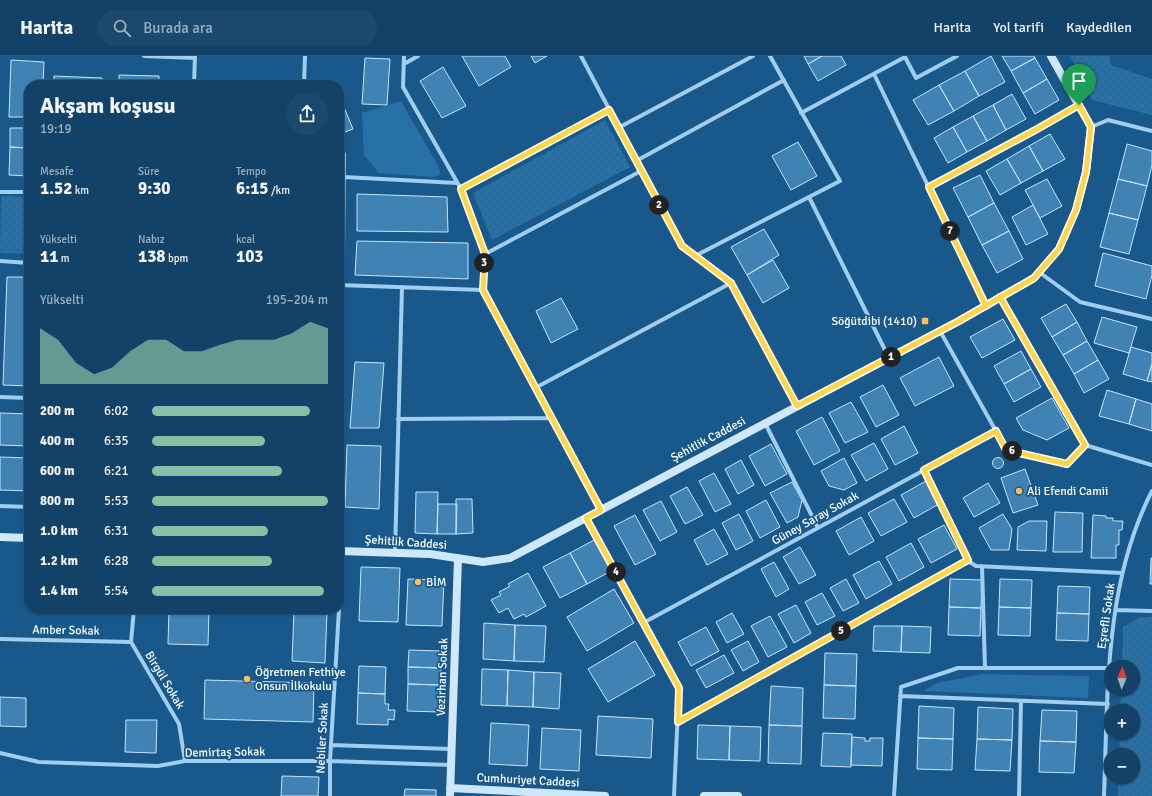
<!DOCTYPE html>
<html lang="tr">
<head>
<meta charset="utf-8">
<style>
  body { margin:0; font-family:Signika,sans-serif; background:#1b496e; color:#f1f3f6; height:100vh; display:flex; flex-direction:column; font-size:15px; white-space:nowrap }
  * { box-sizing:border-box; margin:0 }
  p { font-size:13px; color:#9cb0c0 }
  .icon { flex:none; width:22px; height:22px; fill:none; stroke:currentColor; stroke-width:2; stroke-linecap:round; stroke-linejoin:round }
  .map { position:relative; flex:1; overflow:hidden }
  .side { position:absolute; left:24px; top:24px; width:320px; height:534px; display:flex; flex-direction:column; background:#124268; border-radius:16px; box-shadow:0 1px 3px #0004,0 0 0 1px #315b7c }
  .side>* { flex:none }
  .needle { width:26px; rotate:2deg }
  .fabs { position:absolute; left:1104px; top:604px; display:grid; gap:8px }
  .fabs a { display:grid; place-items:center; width:36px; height:36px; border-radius:50%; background:#124268; box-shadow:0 1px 3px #0004,0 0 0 1px #315b7c; font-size:20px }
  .pin { position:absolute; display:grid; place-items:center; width:34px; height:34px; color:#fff; margin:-41px -17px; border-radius:50% 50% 50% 0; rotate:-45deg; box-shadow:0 0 4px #0007 }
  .pin .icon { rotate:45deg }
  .km { position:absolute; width:20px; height:20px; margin:-10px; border-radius:50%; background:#222; color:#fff; font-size:11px; line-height:20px; text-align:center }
  .round { display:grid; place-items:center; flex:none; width:42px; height:42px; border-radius:21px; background:#1b496e }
  .headline { display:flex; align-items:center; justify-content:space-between; height:68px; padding:0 16px }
  h1 { font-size:22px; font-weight:700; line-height:30px }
  .metrics { display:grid; grid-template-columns:repeat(3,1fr); gap:6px; height:68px; padding:4px 16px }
  .metrics div { display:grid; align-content:center }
  .metrics b { font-size:17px; font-weight:700 }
  .metrics small { font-size:11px; font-weight:400 }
  .metrics p { font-size:11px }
  .chart { height:112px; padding:8px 16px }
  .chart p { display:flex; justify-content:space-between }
  .chart svg { width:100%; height:72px; margin-top:4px; fill:#8abfa5; opacity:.7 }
  ul { padding:0 16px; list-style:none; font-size:13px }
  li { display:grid; grid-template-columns:64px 48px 1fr; align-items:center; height:30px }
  li i { height:10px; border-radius:5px; background:#8abfa5 }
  header { display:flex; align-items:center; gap:24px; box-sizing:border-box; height:56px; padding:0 20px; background:#124268; border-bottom:1px solid #315b7c }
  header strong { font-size:19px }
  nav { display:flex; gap:22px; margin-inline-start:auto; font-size:14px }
  .search { width:280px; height:36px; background:#1b496e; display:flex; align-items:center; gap:10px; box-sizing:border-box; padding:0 14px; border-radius:22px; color:#9cb0c0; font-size:15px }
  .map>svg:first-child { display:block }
</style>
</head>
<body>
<header>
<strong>Harita</strong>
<div class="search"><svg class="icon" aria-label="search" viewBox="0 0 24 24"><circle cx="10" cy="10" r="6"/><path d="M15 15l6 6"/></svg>Burada ara</div>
<nav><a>Harita</a><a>Yol tarifi</a><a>Kaydedilen</a></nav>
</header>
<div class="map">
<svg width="1152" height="740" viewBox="0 0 1152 740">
  <defs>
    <pattern id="park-dots" width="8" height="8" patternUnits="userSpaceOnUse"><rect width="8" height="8" fill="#2771a7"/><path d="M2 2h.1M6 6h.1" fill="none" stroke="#3d5b70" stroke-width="1.8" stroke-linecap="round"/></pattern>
  </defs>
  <rect width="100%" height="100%" fill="#18588b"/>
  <path fill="#2771a7" d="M401,45L438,110L441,119L433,121L379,117L364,99L362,57Z
    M982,618L1089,620L1088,642L923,635L937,627Z"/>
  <path fill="url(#park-dots)" d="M1070,0H1109L1111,9L1152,23V59L1092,44Z
    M605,64L630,111L492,184L473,137Z
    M1,140L29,141V198L0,197Z
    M1140,561H1152V740H1118V721H1133V699H1119L1120,677H1133V655H1120L1121,633H1133V611H1122L1123,571Z"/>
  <path fill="#4082b3" stroke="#c7e5fa" d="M462,0H505L511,11L479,30Z
    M531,0H547L535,7Z
    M804,0H822L808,8Z
    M822,0H841L846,9L818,25L808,8Z
    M991,0L1005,26L979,40L965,15Z
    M1002,0H1034L1035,2L1011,15Z
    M365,2L390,3L387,49L362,48Z
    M1035,2L1047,23L1023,37L1011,15Z
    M11,4L44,6L43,29H29V61H9Z
    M443,11L466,50L442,62L420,25Z
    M965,15L979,40L954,55L939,29Z
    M119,19L159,20V29H119Z
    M54,20L102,22V29H54Z
    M1047,23L1059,44L1035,58L1023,37Z
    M939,29L954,55L928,69L913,44Z
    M1012,38L1026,63L1006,74L993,49Z
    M343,49L353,73L339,78V51Z
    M993,49L1006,74L987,85L973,60Z
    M973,60L987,85L967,96L953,71Z
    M953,71L967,96L948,107L934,82Z
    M10,72H29V92L10,91Z
    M1050,78L1065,103L1043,115L1029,90Z
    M798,86L817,120L791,134L772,100Z
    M1127,88L1152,95V109L1147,130L1118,123Z
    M1029,90L1043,115L1021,127L1007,103Z
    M10,91L29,92V120L9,119Z
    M1007,103L1021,127L1000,139L986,115Z
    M980,119L994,147L968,161L953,132Z
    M1047,123L1062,150L1040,162L1025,134Z
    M1118,123L1147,130L1138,164L1109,157Z
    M357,138L447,141L448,176L357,175Z
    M994,147L1009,175L982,189L968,161Z
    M1033,149L1048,178L1026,189L1012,161Z
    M1109,157L1138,164L1129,198L1100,191Z
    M764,173L779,199L747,219L731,191Z
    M1009,175L1023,203L997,217L982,189Z
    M357,185L468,187V223L355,219Z
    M1103,197L1152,210V219L1146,243L1095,230Z
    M773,204L789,232L763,247L747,219Z
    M7,221H29V330L3,329Z
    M561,242L578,273L551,287L536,255Z
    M1066,248L1077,266L1052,281L1041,262Z
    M1102,261L1137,271L1129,297L1094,287Z
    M1003,263L1015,284L982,302L970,281Z
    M1077,266L1087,285L1063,299L1052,281Z
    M1087,285L1098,304L1074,318L1063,299Z
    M1131,291L1152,297V308L1147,325L1123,318Z
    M1021,295L1031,313L1004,328L994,310Z
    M939,301L954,330L915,350L900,322Z
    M1098,304L1109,323L1084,337L1074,318Z
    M355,306L384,307L379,372H350Z
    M1152,308V326L1147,325Z
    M1031,313L1041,331L1014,346L1004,328Z
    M883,329L899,359L876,371L860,341Z
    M1107,334L1136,343L1129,368L1099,360Z
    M1052,342L1069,372L1047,384L1023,374L1016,362Z
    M1136,343L1152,348V375L1129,368Z
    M851,346L868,376L845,387L829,357Z
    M0,357L29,358V390L0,389Z
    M822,361L840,395L814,409L796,375Z
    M904,370L918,397L895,409L881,383Z
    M874,387L888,413L866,425L851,399Z
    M771,388L787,418L765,430L749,400Z
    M347,389L381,390L379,453L345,451Z
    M0,401L29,402V435L0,434Z
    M992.5 407a5.5 5.5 0 1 1 11 0a5.5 5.5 0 1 1-11 0Z
    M844,402L857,427L844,434L829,430L821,415Z
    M741,404L754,429L738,438L725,413Z
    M1025,413L1038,449L1013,457L1001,422Z
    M714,417L731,448L715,456L699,425Z
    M926,425L939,448L914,462L901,439Z
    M792,426L802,444L798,461L787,467L770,437Z
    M988,427L1000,447L974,461L963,442Z
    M687,431L703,459L685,468L670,440Z
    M416,436H438L437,478L415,477Z
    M456,443H472L473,477L456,478Z
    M894,443L907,466L881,480L868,457Z
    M766,444L780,471L760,482L746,455Z
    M661,445L677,476L660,485L643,454Z
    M438,448H457L456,478H437Z
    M1055,456L1083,457L1082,496H1053Z
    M739,458L753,485L736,494L722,467Z
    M1003,458L1012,473L1009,494H991L979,472Z
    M635,459L656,498L635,509L614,470Z
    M1093,459L1106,460V462H1113V465H1123L1122,474H1119V489H1116V502H1091Z
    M861,461L874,485L849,499L836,475Z
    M1029,465H1047L1046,495L1017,494L1018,471Z
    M944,469L957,493L931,507L918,483Z
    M714,473L728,498L707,509L694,484Z
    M596,483L613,514L587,528L570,497Z
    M911,487L924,511L899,525L886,501Z
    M800,491L816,519L799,528L783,501Z
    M570,497L587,528L560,542L543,511Z
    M1151,502H1152V528H1150Z
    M879,505L892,528L866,543L853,519Z
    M774,506L789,533L776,541L761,513Z
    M361,511L400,512L398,566L359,565Z
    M528,517L546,550L526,561L524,558L514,563L508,552L499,557L491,544L501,539L499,536L510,530L508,528Z
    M408,523L444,524L442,570L406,569Z
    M846,523L859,547L843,555L830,532Z
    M950,523L982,524L981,552L949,551Z
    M1000,523L1032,524L1031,552L999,551Z
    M1058,530L1090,531L1089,558L1057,557Z
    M614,533L634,567L587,595L567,561Z
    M822,537L835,560L817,569L805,546Z
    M796,549L811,577L794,587L778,558Z
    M949,551L981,552L980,580L948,579Z
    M999,551L1031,552L1030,580L998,579Z
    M169,553H209L208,589L168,588Z
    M294,554L327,556L325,607L292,605Z
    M732,557L744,578L727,587L716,566Z
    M1057,557L1089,558L1088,585L1056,584Z
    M770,560L787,591L768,601L751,570Z
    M484,567L515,569L514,605L483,603Z
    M515,569L546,570L544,606L514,605Z
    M874,570H902L901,596L873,595Z
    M902,570L931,571L930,597L901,596Z
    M706,571L719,595L691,610L678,586Z
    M635,585L655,619L608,646L588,613Z
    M748,585L759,606L743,615L731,594Z
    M409,594L441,595V612L408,611Z
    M825,597L857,598L856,630L824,629Z
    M724,599L734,617L706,632L696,614Z
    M359,610L386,611L385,638L358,637Z
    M408,611L441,612L440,629L408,628Z
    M482,613L508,614L507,650L481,649Z
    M508,614L534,616L533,651L507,650Z
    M534,616L561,617L559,653L533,651Z
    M205,624L314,627L313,666L204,663Z
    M408,628L440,629L439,656L407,655Z
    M824,629L856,630L855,663L823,662Z
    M771,630L803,632L802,670L769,669Z
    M358,637L385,638V648H389L388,654H395L394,664L388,663V669L357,668Z
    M0,641L26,642V671L0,670Z
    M919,650L954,652L953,683L918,682Z
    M978,651L1013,653L1012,684L977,683Z
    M1042,654L1077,655L1076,686L1040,685Z
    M598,660L653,663L651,702L596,699Z
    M126,664H157L156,697L125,696Z
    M491,667L529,669L527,710L489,708Z
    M698,669L730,670L729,704L697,703Z
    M769,669L802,670L801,708L768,707Z
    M730,670L761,671L760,705L729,704Z
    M542,672L581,674L579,715L540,713Z
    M823,677L852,678L851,711L821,710Z
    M852,681L865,682V685H870V682H883L882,710L851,709Z
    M918,682L953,683L952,714L917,713Z
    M977,683L1012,684L1010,715L975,714Z
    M1040,685L1076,686L1074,717L1039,716Z
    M282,720L319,721L318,740H281Z
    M405,733L436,734V740H404Z"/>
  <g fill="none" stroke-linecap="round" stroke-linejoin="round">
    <path stroke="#a1cdee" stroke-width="4" d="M144,0L195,2
      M404,0L403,31L461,133L485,198L483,234L601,454
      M581,0L682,191L731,227L797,350
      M404,8L418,0
      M874,18L986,250
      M194,29L195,0
      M304,29L305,0
      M801,57L905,1L916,22L957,0
      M1091,71L1108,64L1152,75
      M618,72L753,0
      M339,98H344L343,201L339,205
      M636,105L784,24
      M344,121L457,127
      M929,131L1039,72L1079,49
      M461,133L609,54
      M0,136H29
      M809,141L889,302
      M485,198L641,115
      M695,200L840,125L770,0
      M0,205L29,207
      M1039,216L1080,246L1152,263
      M339,229L483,234
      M1001,242L1085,389L1152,409
      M940,275L1006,393L1067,408L1085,389
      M535,332L731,227
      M0,341L29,342
      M398,363L551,362
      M765,367L818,472
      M924,414L968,505L976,510L1122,517
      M0,450L29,451
      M586,462L679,632L674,740
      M395,497L402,231
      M982,510L985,612
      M339,552L342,495
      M134,553L131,586L179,668L185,705
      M1116,554L1152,555
      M643,567L996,375
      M0,583L131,586
      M900,640L1108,648
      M677,666L968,505
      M331,689L451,693
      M0,697L39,706L158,710L185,705H330L451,709
      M330,740V705L339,553
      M894,740L901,631L958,612H1110
      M1019,740L1021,645
      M1104,740C1108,638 1104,528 1152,435"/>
    <path stroke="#cee7fa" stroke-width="8" d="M0,481L29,482
      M339,495L430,498L483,506L510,502L959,265L1034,222L1059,193L1076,154L1086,116L1091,71L1051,0
      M450,732L605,740
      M450,740L458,502
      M704,740H738"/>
  </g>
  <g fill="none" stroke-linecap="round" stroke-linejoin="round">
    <defs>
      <path id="route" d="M1079,49L1091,71L1086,116L1076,154L1059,193L1034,222L959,265L797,350L731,227L682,190L609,54L461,133L485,198L483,234L601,454L586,462L679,632L678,666L968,504L924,414L996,375L1006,394L1067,408L1085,389L1000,241L986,250L929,131L1039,72L1079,49"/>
    </defs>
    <use href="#route" stroke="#fff" stroke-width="8"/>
    <use href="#route" stroke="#ffd54a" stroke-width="5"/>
  </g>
  <g fill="#ffbd5e" stroke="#18588b" stroke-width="1.5">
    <rect x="921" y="261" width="8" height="8" rx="2"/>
    <circle cx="1019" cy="435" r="4"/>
    <circle cx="418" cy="526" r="4"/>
    <circle cx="247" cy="623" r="4"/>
  </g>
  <g text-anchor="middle" stroke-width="3.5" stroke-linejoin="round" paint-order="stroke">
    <g font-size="12" fill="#fff" stroke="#18588b" text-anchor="start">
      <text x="917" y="269" text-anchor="end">Söğütdibi (1410)</text>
      <text x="1027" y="439">Ali Efendi Camii</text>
      <text x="426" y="530">BİM</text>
      <text x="255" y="620">Öğretmen Fethiye<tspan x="255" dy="14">Onsun İlkokulu</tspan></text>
    </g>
    <g font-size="12" fill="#fff" stroke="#18588b">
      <text transform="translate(708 383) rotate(-28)" y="4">Şehitlik Caddesi</text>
      <text transform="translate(815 462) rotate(-29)" y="4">Güney Saray Sokak</text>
      <text transform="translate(406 486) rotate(4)" y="4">Şehitlik Caddesi</text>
      <text transform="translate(1106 560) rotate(-82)" y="4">Eşrefli Sokak</text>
      <text transform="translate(66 574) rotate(1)" y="4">Amber Sokak</text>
      <text transform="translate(442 621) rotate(-88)" y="4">Vezirhan Sokak</text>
      <text transform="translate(165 624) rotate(59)" y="4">Birgül Sokak</text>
      <text transform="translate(322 682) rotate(-87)" y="4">Nebiler Sokak</text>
      <text transform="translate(225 696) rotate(-1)" y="4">Demirtaş Sokak</text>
      <text transform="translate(528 724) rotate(3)" y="4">Cumhuriyet Caddesi</text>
    </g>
  </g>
</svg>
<div class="fabs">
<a><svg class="needle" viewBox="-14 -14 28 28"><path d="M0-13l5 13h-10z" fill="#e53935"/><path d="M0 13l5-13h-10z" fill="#9cb0c0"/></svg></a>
<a>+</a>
<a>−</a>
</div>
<div class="pin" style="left:1079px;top:49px;background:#1e9e55"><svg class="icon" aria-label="arrive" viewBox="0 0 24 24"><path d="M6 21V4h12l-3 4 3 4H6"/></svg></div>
<b class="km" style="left:891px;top:301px">1</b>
<b class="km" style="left:659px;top:149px">2</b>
<b class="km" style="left:484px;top:207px">3</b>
<b class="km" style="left:616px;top:516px">4</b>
<b class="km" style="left:841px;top:575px">5</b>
<b class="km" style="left:1012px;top:395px">6</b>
<b class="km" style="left:950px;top:175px">7</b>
<section class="side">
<div class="headline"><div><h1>Akşam koşusu</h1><p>19:19</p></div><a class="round"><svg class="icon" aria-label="share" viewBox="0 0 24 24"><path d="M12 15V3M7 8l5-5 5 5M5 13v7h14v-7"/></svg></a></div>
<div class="metrics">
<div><p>Mesafe</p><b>1.52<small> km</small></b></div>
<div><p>Süre</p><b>9:30</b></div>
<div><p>Tempo</p><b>6:15<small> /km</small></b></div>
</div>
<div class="metrics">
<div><p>Yükselti</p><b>11<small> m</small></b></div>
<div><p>Nabız</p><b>138<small> bpm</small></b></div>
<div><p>kcal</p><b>103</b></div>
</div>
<div class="chart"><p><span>Yükselti</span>195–204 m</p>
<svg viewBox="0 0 160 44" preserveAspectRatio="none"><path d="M0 44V10L10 17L20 31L30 38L40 34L50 24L60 17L70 17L80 24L90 24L100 20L110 17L120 17L130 17L140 13L150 6L160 10V44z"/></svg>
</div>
<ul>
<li><b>200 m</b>6:02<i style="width:90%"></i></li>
<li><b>400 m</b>6:35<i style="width:64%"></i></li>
<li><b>600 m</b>6:21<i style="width:74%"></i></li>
<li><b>800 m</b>5:53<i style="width:100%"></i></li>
<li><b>1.0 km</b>6:31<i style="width:66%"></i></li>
<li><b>1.2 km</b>6:28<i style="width:68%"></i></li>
<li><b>1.4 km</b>5:54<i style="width:98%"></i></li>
</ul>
</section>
</div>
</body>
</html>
